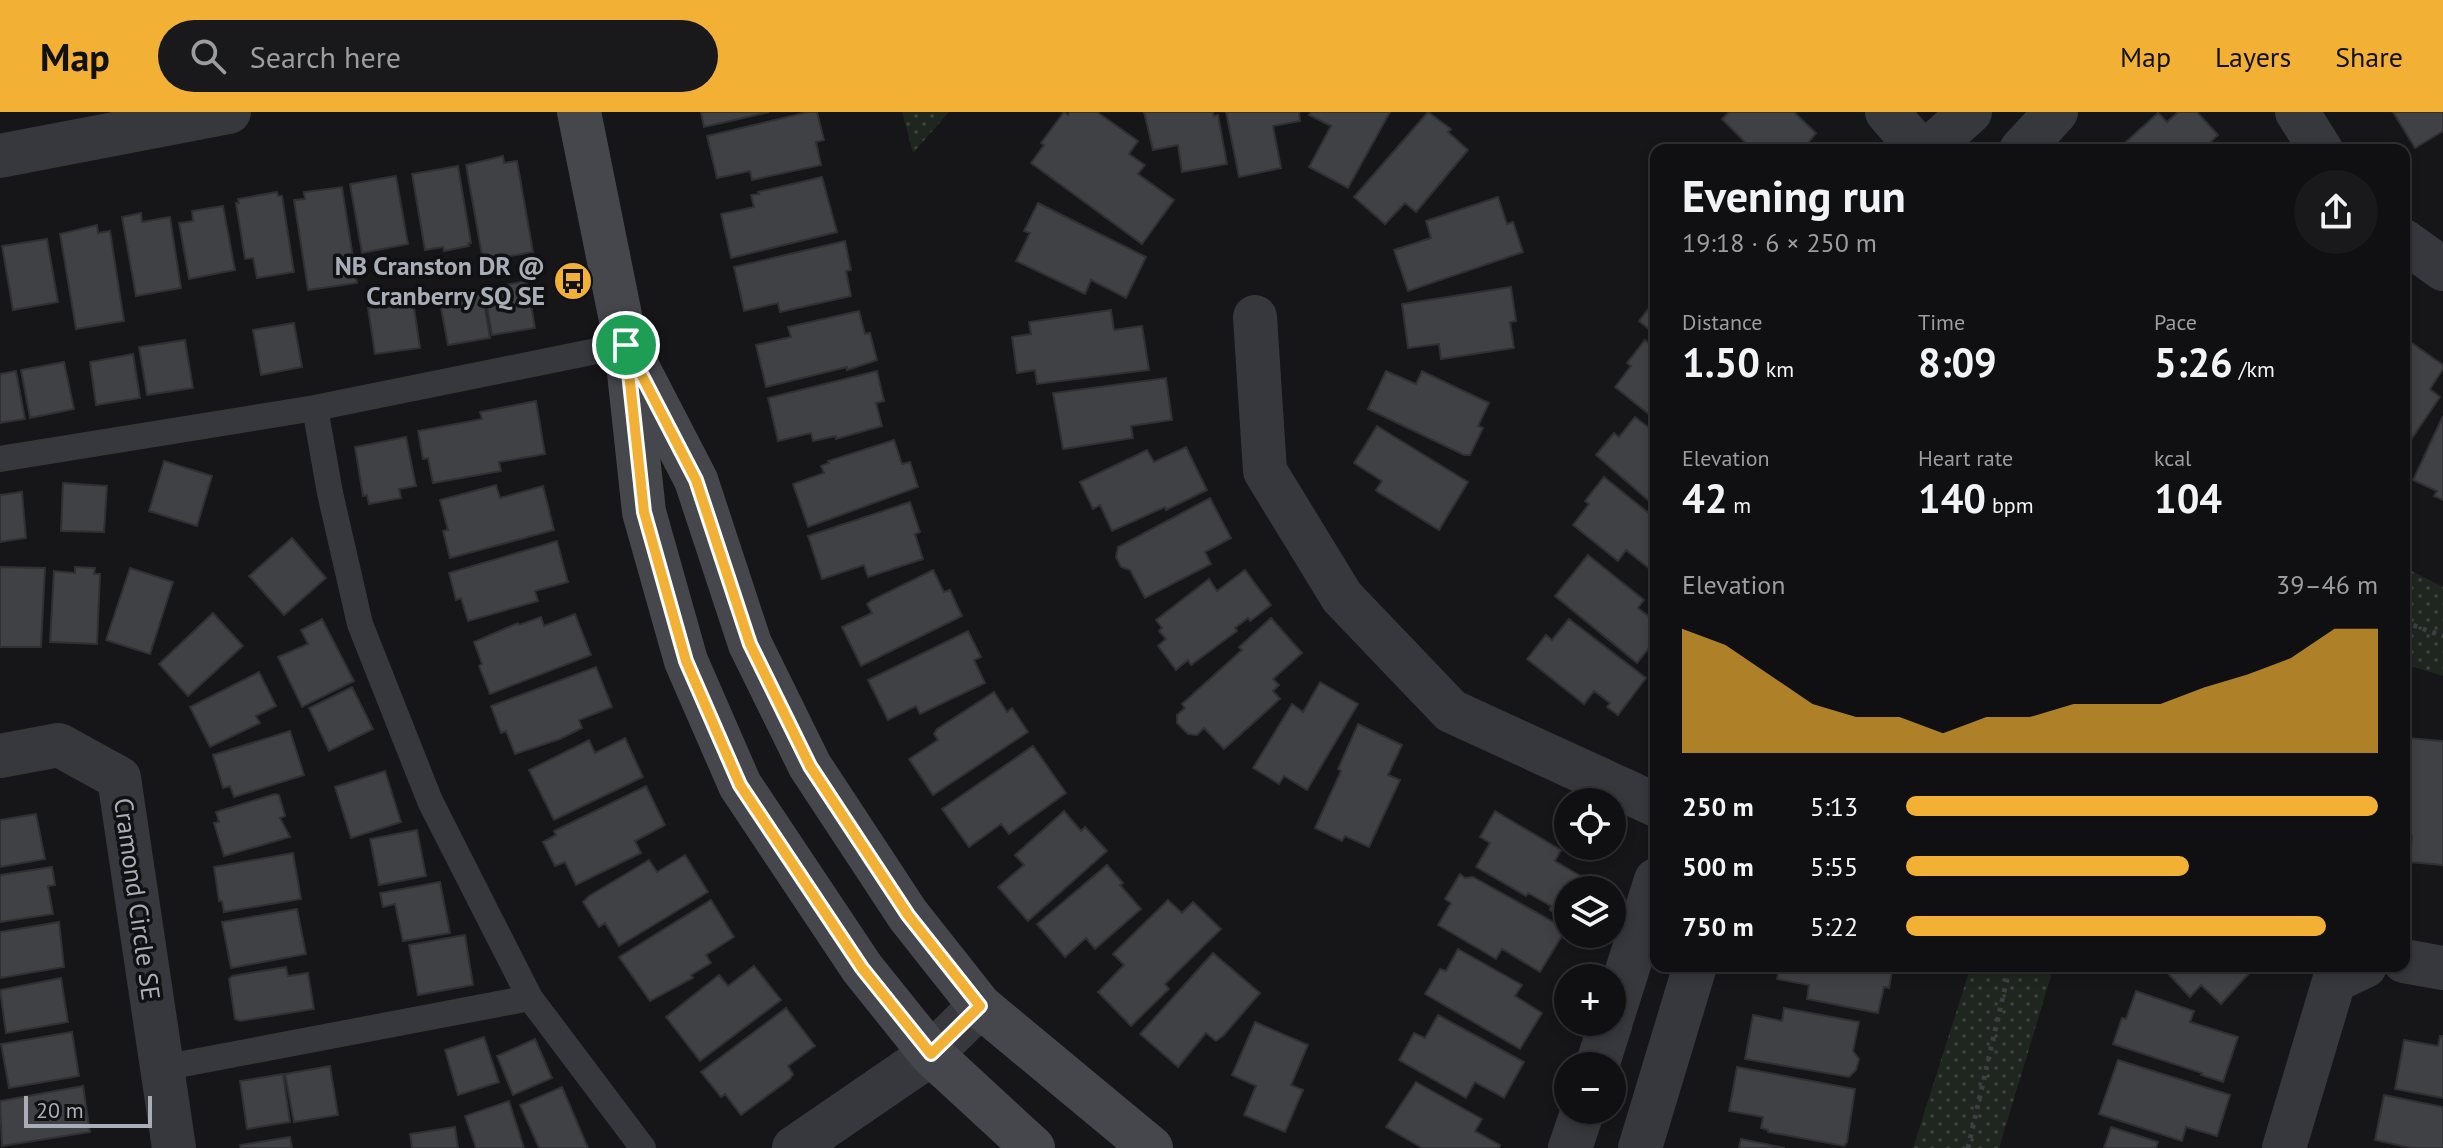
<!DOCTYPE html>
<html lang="en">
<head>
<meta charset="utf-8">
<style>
  body { margin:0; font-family:"PT Sans",sans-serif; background:#19191b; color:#f1f3f6; height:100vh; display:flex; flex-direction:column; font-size:30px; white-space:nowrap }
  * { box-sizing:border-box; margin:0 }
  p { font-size:26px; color:#9c9d9f }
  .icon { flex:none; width:44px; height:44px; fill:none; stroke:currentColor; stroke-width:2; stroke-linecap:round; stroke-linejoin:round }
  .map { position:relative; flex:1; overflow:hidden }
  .side { position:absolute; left:1650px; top:32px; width:760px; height:828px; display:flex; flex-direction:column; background:#101012; border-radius:16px; box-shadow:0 4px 12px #0003,0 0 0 2px #303032 }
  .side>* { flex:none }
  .controls { position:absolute; left:1554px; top:676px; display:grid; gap:16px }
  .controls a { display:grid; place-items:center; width:72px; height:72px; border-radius:50%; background:#101012; box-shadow:0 4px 12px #0003,0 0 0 2px #303032; font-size:40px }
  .scale { position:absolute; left:24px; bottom:20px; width:128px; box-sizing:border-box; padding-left:8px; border:4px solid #a8adb8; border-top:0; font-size:22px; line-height:28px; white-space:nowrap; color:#a8adb8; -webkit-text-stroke:6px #111113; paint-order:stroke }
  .pin { position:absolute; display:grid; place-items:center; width:68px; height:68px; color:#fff; margin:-34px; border:4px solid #fff; border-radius:50%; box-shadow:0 2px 8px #0007 }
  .round { display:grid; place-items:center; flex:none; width:84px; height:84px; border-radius:42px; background:#19191b }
  .head { display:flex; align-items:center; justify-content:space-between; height:136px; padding:0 32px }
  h1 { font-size:44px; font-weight:800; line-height:60px }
  .stats { display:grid; grid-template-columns:repeat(3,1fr); gap:12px; height:136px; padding:8px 32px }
  .stats div { display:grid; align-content:center }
  .stats b { font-size:40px; font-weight:800 }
  .stats small { font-size:22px; font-weight:400 }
  .stats p { font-size:22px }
  .chart { height:224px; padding:16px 32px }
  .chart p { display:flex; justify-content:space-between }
  .chart svg { width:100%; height:144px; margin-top:8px; fill:#f2b134; opacity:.7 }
  ul { padding:0 32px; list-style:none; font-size:26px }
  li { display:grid; grid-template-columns:128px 96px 1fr; align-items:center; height:60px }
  li i { height:20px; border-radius:10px; background:#f2b134 }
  header { display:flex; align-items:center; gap:48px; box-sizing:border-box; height:112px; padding:0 40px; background:#f2b134; color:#111 }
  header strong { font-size:38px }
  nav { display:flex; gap:44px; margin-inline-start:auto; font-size:28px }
  .search { width:560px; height:72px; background:#19191b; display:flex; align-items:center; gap:20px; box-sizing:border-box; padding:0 28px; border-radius:44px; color:#9c9d9f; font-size:30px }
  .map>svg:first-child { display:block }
</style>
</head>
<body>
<header>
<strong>Map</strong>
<div class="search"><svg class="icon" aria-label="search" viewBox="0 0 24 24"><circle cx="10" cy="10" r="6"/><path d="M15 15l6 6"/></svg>Search here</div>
<nav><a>Map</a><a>Layers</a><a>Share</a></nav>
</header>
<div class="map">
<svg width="2443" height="1036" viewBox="0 0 2443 1036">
  <defs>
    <pattern id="park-dots" width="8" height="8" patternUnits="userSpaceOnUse" patternTransform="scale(2)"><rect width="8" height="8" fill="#1e261f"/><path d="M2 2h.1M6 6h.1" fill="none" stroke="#3c433d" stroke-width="1.8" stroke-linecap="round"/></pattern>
  </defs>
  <rect width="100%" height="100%" fill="#161618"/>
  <path fill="url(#park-dots)" d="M902,0H949L913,41Z
    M2404,455L2443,475V564L2404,552Z
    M1971,854H2054L1999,1036H1913Z"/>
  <path fill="#404145" stroke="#303034" stroke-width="2" d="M701,0H769L704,15Z
    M808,0H817L824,28L816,30L821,53L752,68L750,59L717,66L707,24Z
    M1064,0L1068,3L1070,0H1097L1138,29L1129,42L1145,53L1138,62L1174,88L1142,132L1031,51L1044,33L1041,31Z
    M1144,0H1213L1214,4L1218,3L1227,52L1182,60L1178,33L1153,38Z
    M1226,0H1299L1300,9L1273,14L1281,56L1239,65Z
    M1311,0H1390L1348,76L1309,55L1331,14L1309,3Z
    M1428,0L1451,17L1448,20L1468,38L1416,100L1405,91L1385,112L1354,85Z
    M1729,0H1794L1816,21L1808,31L1815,38H1753L1722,7Z
    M2178,0H2197L2218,23L2202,38H2117L2158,1L2167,10Z
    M2393,0H2443V19L2415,36Z
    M503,44L504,51L517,49L533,140L483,149L466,53Z
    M458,54L471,131H468L469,134L444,139L443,135L425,138L412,62Z
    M396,64L408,132L362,141L350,72Z
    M822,65L837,120L731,146L721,102L754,95L751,83L759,82L758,80Z
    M342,75L357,171L308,178L294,88L305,87L304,80Z
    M277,80L278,84H282L294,160L257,166L253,146L245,147L236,91H239L238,87Z
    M1498,85L1507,112L1513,110L1523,140L1408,179L1394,138L1431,126L1426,109Z
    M1038,91L1146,145L1126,186L1091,168L1085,182L1016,149L1030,121L1024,119Z
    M223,94L235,158L189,167L179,111L193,109L192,99Z
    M141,101L142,110L170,105L181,176L136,184L122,105Z
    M97,113L98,121L110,119L124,209L76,217L60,122Z
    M47,127L58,190L13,198L2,134Z
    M845,129L851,158L846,159L851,184L780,200L778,191L744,199L734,155Z
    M527,169L535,216L492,223L484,177Z
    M1511,175L1516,209L1510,210L1514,236L1441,247L1439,232L1408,236L1402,192Z
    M482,178L490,226L448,233L439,185Z
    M1656,187V223L1639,209Z
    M413,189L420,236L375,242L368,196Z
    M1111,198L1114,218L1142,214L1149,258L1037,272L1035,258L1017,261L1012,225L1031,222L1029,210Z
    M859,199L865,222L870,221L877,248L847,258V255L766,275L756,233L791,225L788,215Z
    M294,211L302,255L261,263L253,218Z
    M185,228L193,276L147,283L139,235Z
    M1645,228L1656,237V308L1615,275L1631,254L1627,251Z
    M2409,229L2443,253V257L2430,277L2440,285L2404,338V236Z
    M133,242L140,286L96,293L90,250Z
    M64,250L74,297L30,306L21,258Z
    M16,259L25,307L0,311V262Z
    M877,259L884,289L876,291L882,314L836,327V324L813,329L811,321L778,329L768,286Z
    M1386,259L1416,272L1422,259L1489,291L1478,314L1483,316L1470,343H1464L1368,297Z
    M1166,266L1172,308L1131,314L1133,326L1063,337L1053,281Z
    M536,289L545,342L499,350L501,359L433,371L428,346L423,347L418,319L482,307L480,300Z
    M2443,304V388L2434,384L2437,379L2413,368Z
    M1635,305L1656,321V395L1596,343L1614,321L1619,325Z
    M1377,314L1468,370L1439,418L1378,380L1376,378L1382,369L1354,351Z
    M406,325L416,374L399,377L401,386L369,392L367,383L363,384L355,335Z
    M894,328L902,352L910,350L918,375L808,415L793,372L824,361L821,354L829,351L828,349Z
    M1186,335L1207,378L1166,398L1165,395L1112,419L1100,393L1093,397L1080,370L1147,338L1154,350Z
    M164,349L212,364L197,414L149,399Z
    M1604,365L1656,407V462L1626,438L1618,449L1573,413L1589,392L1585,389Z
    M63,371L107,374L104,420L61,419Z
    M496,373L500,386L543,374L554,418L450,446L443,419L448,418L440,388Z
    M22,380L26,426L0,430V383Z
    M1210,386L1231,426L1205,440L1211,452L1145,486L1130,458L1121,455L1116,445L1118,435Z
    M910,390L920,420L915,422L923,447L868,465L864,453L822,467L808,424Z
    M292,426L326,466L284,503L249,464Z
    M557,429L568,470L535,479L538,489L468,509L461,486L456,488L449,461Z
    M1588,443L1644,488L1638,496L1656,510V527L1637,551L1555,484Z
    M0,455L45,456L41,535H0Z
    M75,455L95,456L94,462H100L97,532L50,530L54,459L75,461Z
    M130,456L173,470L150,542L106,528Z
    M933,458L944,480L950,478L962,504L861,554L842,515L872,501L867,492L872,488Z
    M1245,458L1271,493L1250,509L1248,506L1235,516L1237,519L1191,553L1188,548L1176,558L1158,534L1166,527L1159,519L1162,516L1156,508L1209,467L1217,479Z
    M213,501L243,534L188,584L159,552Z
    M575,502L591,543L490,582L479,554L482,552L474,530L518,511L519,513L541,505L544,514Z
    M1271,506L1302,541L1273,567L1279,573L1273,579L1280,587L1224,637L1204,616L1197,623L1188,622L1177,611V603L1185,596L1182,592L1242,538L1239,535Z
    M322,507L354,569L302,595L278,545L308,532L301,518Z
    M1569,507L1646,566L1618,603L1607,595L1610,591L1594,579L1584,592L1527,547L1546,523L1552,528Z
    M968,519L981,545L974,548L985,571L920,602L916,594L888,608L868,568Z
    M596,555L612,595L579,608L582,616L560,627L515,642L506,619L501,621L491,594Z
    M259,560L276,594L256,604L260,611L210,635L190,595Z
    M1320,570L1358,592L1307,678L1284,664L1279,672L1253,656L1292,592L1303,600Z
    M352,575L373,617L329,639L309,596Z
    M994,580L1007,600L1012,596L1028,620L933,683L909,647L938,628L934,622L937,617Z
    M1358,612L1402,633L1388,663L1400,668L1369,735L1345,724L1342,729L1315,716L1341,659L1338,657Z
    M290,619L304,663L234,685L230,674L223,676L213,643Z
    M625,626L643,665L554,708L529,658L589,628L595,641Z
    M2408,626L2443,629V753L2410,750L2412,724L2404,723V664Z
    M1033,634L1066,681L1009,722L1001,712L969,735L942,697Z
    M385,659L401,710L351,726L335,675Z
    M646,674L665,713L635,729L641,741L576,773L565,750L555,754L543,730L556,723L554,719Z
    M275,682L279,683L285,704L280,706L290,725L224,744L214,711L219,710L216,700Z
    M1064,699L1081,719L1085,715L1107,739L1028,809L998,775L1024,753L1015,743Z
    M1495,699L1561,738L1555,749L1584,766L1577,778H1568V794L1562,804L1550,798L1551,794L1528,781L1526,784L1476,755L1490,731L1480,725Z
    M36,702L45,747L0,755V708Z
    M417,718L426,764L379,773L370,727Z
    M293,741L301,787L224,800L222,789H219L214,755Z
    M685,743L708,780L619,834L605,811L599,815L583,790L589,784L649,748L657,760Z
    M1107,753L1123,771L1120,773L1141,797L1095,837L1086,826L1065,845L1037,812Z
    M52,755L55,773L48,774L53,802L0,810V763Z
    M1460,762L1465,766L1473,765L1566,817L1540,860L1502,837L1496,847L1438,813L1451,791L1445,787Z
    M440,770L450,821L403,829L395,792L383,795L380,781Z
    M711,788L734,825L706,843L711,851L691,863L693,866L650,889L619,845Z
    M1168,788L1182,801L1193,790L1221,817L1165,872L1169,877L1131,914L1098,880L1124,853L1113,842Z
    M297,797L306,842L231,856L222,810Z
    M59,810L64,855L0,866V820Z
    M465,823L473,873L418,883L409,833Z
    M1458,837L1522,873L1515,884L1542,901L1520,937L1425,882L1440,857L1446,859Z
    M1213,841L1260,881L1224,923L1216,929L1206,921L1178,955L1140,922Z
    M754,854L781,888L700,949L666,905L719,863L728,874Z
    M1780,854H1893L1889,876L1884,875L1878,901L1807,887L1809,873L1777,867Z
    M2161,854H2248L2252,858L2221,892L2201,873L2190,885Z
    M286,855L288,864L308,861L314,897L240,909L235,907L229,867L232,864Z
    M61,866L68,910L6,921L0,878Z
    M2136,879L2194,899L2190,910L2238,925L2223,970L2201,963L2202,961L2113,932L2122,906L2126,907Z
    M786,896L815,934L788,954L793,962L790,967L741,1003L725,982L721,985L701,960Z
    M1784,896L1859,910L1853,939L1859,947L1856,958L1849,965L1745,947L1753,903L1782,909Z
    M1438,903L1524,950L1504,986L1475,970L1466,986L1399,948L1414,921L1425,926Z
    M1255,910L1308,933L1291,973L1303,978L1285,1020L1244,1003L1256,974L1232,963Z
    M72,920L79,964L9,976L1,932Z
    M2440,924H2443V986L2395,977L2404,928L2438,934Z
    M484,925L499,970L458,983L445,938Z
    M535,927L552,966L513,983L497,944Z
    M2118,948L2230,983L2217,1024L2186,1015L2182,1029L2099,1002Z
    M330,954L338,1003L294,1010L285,962Z
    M1737,955L1855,977L1847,1030L1844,1034L1768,1020V1018L1761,1016L1763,1005L1729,999Z
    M283,962L290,1010L247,1017L240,969Z
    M1416,970L1482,1007L1475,1019L1500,1033L1499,1036H1422L1386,1015Z
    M83,974L90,1020L2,1034L0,989Z
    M562,975L588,1036H539L520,993Z
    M2384,983L2443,995V1036H2411L2375,1028Z
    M509,989L524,1036H476L465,1004Z
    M455,1015L458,1036H412L410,1022Z
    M2111,1015L2158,1030L2156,1036H2104Z
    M290,1025L292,1036H241L240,1033Z
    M1741,1027L1785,1036H1739Z"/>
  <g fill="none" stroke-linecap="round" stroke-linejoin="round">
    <path stroke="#3d3f44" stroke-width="5" stroke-dasharray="4 6" stroke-linecap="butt" d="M2404,510L2443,524
      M1968,1036L2010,854"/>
    <path stroke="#37383d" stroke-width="26" d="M315,296L330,381L360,512L430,689L530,886L643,1036
      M0,347L315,296L626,233
      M162,956L530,886"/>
    <path stroke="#37383d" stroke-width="44" d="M1887,0L1920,38
      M2297,0L2321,38
      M1928,38L1970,0
      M2021,38L2056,0
      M0,44L229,0
      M2404,129L2443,157
      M1255,205L1265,359L1342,485L1451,599L1656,693
      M0,644L59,633L119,666L174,1036
      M2404,849L2443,856
      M1612,906L1656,768
      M1597,954L1611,910
      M794,1036L931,942L980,894
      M1570,1036L1583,998
      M1640,1036L1695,854
      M2284,1036L2334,869L2365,854"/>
    <path stroke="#45474d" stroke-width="44" d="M579,0L626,233L644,400L686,549L740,673L862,856L931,942L1033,1036
      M638,256L696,368L750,532L810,654L908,803L980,894L1151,1036"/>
  </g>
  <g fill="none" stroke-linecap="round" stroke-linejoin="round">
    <defs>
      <path id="route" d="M626,233L696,368L750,532L810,654L908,803L980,894L931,942L862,856L740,673L686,549L644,400Z"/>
    </defs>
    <use href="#route" stroke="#fff" stroke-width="16"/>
    <use href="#route" stroke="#f2b134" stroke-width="10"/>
  </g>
  <defs>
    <symbol id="bus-disc" viewBox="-11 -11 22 22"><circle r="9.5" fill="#f2b134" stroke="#111113"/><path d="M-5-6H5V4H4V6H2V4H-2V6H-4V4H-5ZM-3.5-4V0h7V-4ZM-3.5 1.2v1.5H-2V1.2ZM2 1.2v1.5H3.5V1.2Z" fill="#111"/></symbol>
  </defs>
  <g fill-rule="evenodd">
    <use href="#bus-disc" x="551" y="147" width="44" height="44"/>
  </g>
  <g text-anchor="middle" stroke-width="7" stroke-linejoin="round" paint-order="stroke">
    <g font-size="26" font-weight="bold" fill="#a8adb8" stroke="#111113" text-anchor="end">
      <text x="545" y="163">NB Cranston DR @<tspan x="545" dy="30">Cranberry SQ SE</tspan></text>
    </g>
    <g font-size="26" fill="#a8adb8" stroke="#111113">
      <text transform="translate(137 787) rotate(82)" y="9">Cramond Circle SE</text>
    </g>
  </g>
</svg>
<div class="controls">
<a><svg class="icon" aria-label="locate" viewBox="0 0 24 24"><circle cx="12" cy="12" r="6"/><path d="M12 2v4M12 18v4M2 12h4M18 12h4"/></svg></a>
<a><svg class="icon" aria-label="layers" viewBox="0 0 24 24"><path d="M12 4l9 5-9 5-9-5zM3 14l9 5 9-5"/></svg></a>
<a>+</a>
<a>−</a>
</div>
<div class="scale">20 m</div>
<div class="pin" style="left:626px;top:233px;background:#1e9e55"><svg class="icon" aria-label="arrive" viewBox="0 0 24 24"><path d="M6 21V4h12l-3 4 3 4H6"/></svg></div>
<section class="side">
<div class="head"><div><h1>Evening run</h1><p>19:18 · 6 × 250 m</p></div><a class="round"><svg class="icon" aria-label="share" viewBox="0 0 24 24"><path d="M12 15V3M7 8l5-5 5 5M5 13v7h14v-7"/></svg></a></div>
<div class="stats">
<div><p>Distance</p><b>1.50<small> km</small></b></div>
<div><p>Time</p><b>8:09</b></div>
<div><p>Pace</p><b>5:26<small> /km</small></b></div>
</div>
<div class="stats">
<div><p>Elevation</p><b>42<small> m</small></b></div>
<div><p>Heart rate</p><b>140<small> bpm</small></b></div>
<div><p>kcal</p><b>104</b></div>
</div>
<div class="chart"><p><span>Elevation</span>39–46 m</p>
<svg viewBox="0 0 160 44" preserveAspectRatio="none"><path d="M0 44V6L10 11L20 20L30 29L40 33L50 33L60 38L70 33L80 33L90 29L100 29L110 29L120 24L130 20L140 15L150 6L160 6V44z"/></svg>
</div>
<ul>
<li><b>250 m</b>5:13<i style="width:100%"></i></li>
<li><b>500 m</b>5:55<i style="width:60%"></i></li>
<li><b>750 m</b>5:22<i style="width:89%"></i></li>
</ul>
</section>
</div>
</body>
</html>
